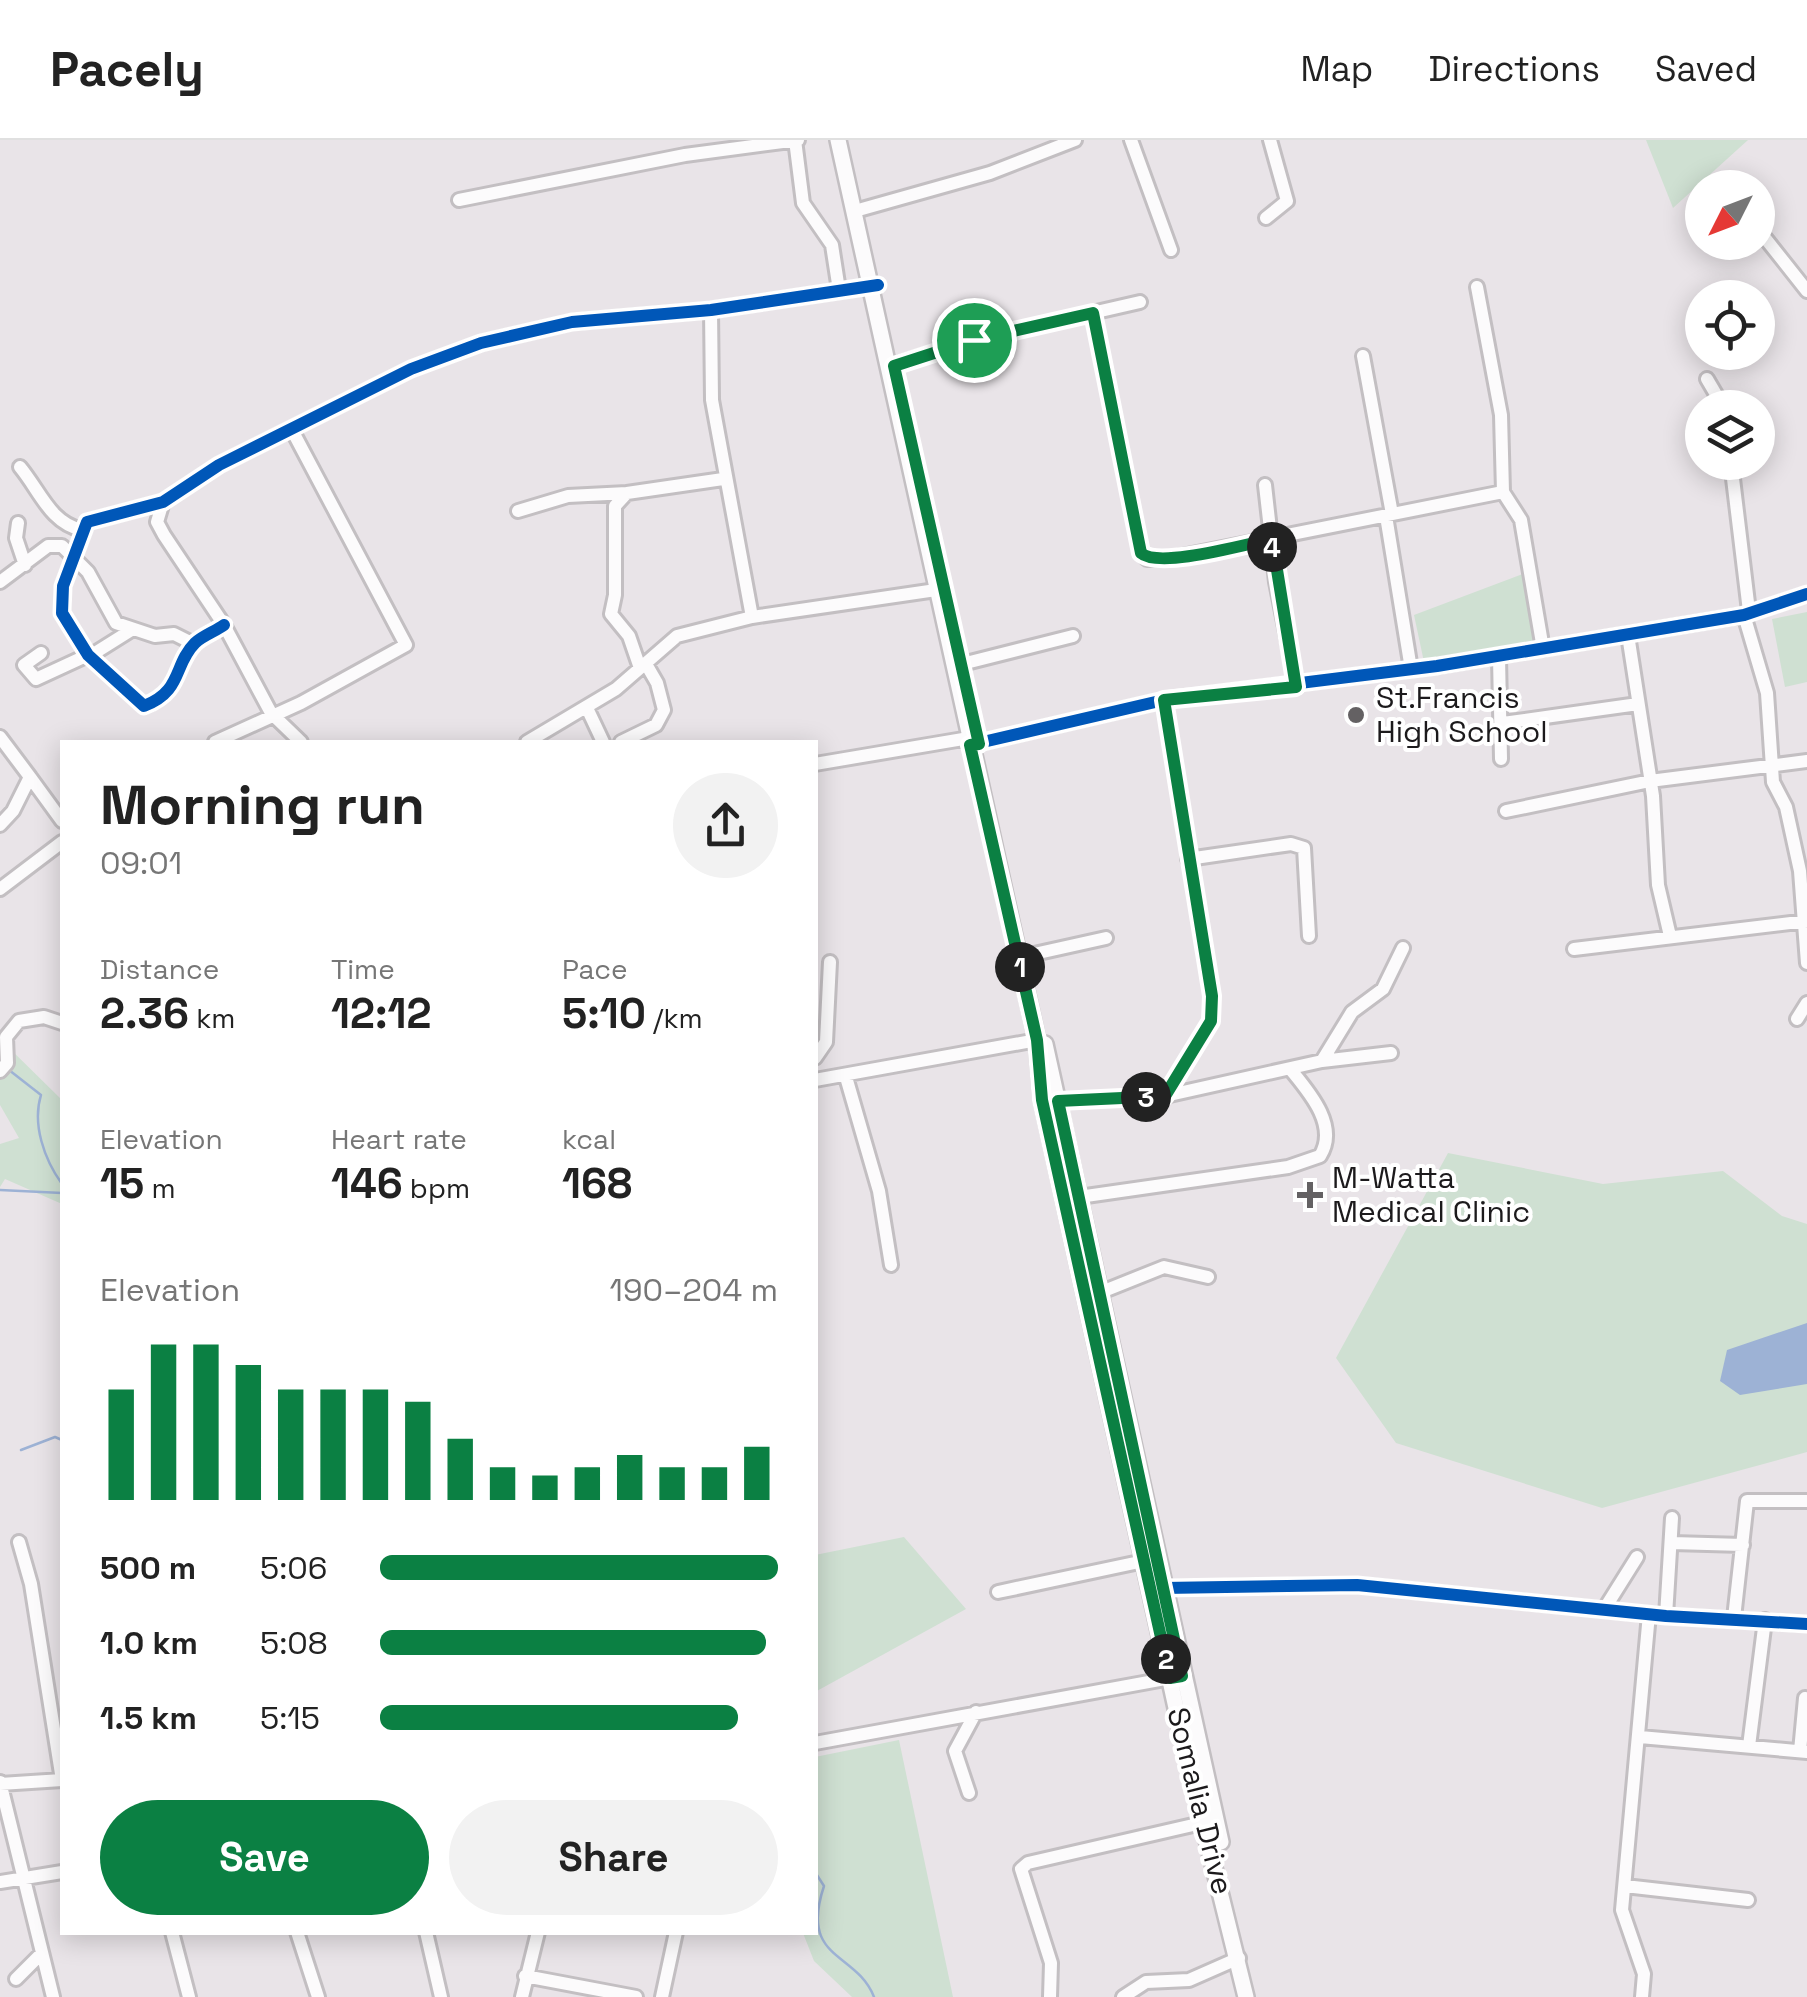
<!DOCTYPE html>
<html lang="en">
<head>
<meta charset="utf-8">
<style>
  body { margin:0; font-family:"Space Grotesk",sans-serif; background:#f2f2f2; color:#222; height:100vh; display:flex; flex-direction:column; font-size:38px; white-space:nowrap }
  * { box-sizing:border-box; margin:0 }
  p { font-size:32px; color:#767676 }
  .icon { flex:none; width:55px; height:55px; fill:none; stroke:currentColor; stroke-width:2; stroke-linecap:round; stroke-linejoin:round }
  .map { position:relative; flex:1; overflow:hidden }
  .sheet { position:absolute; left:60px; top:600px; width:758px; height:1195px; display:flex; flex-direction:column; background:#fff; border-radius:0px; box-shadow:0 5px 25px #0003 }
  .sheet>* { flex:none }
  .needle { width:65px; rotate:228deg }
  .buttons { position:absolute; left:1685px; top:30px; display:grid; gap:20px }
  .buttons a { display:grid; place-items:center; width:90px; height:90px; border-radius:50%; background:#fff; box-shadow:0 5px 25px #0003; font-size:50px }
  .pin { position:absolute; display:grid; place-items:center; width:85px; height:85px; color:#fff; margin:-42px; border:5px solid #fff; border-radius:50%; box-shadow:0 2px 10px #0007 }
  .km { position:absolute; width:50px; height:50px; margin:-25px; border-radius:50%; background:#222; color:#fff; font-size:28px; line-height:50px; text-align:center }
  .round { display:grid; place-items:center; flex:none; width:105px; height:105px; border-radius:52px; background:#f2f2f2 }
  .overview { display:flex; align-items:center; justify-content:space-between; height:170px; padding:0 40px }
  h1 { font-size:55px; font-weight:800; line-height:75px }
  .metrics { display:grid; grid-template-columns:repeat(3,1fr); gap:15px; height:170px; padding:10px 40px }
  .metrics div { display:grid; align-content:center }
  .metrics b { font-size:42px; font-weight:800 }
  .metrics small { font-size:28px; font-weight:400 }
  .metrics p { font-size:28px }
  .chart { height:280px; padding:20px 40px }
  .chart p { display:flex; justify-content:space-between }
  .chart svg { width:100%; height:180px; margin-top:10px; stroke:#0b8043; stroke-width:6 }
  .action { display:flex; gap:20px; margin-top:auto; padding:20px 40px }
  .action a { flex:1; height:115px; border-radius:60px; background:#0b8043; color:#fff; font-size:40px; font-weight:800; line-height:115px; text-align:center }
  .action a+a { background:#f2f2f2; color:#222 }
  ul { padding:0 40px; list-style:none; font-size:32px }
  li { display:grid; grid-template-columns:160px 120px 1fr; align-items:center; height:75px }
  li i { height:25px; border-radius:12px; background:#0b8043 }
  header { display:flex; align-items:center; gap:60px; box-sizing:border-box; height:140px; padding:0 50px; background:#fff; border-bottom:2px solid #e0e0e0 }
  header strong { font-size:48px }
  nav { display:flex; gap:55px; margin-inline-start:auto; font-size:35px }
  .map>svg:first-child { display:block }
</style>
</head>
<body>
<header>
<strong>Pacely</strong>
<nav><a>Map</a><a>Directions</a><a>Saved</a></nav>
</header>
<div class="map">
<svg width="1807" height="1857" viewBox="0 0 1807 1857">
  <rect width="100%" height="100%" fill="#e9e4e8"/>
  <path fill="#cfe0d2" d="M1646,0H1748L1673,68Z
    M1528,432L1538,501L1424,522L1414,475Z
    M1807,472V542L1785,547L1772,479Z
    M0,899L62,960V1064L5,1039L0,1047V1004L19,998L0,965Z
    M1448,1013L1603,1044L1723,1031L1782,1076L1807,1084V1312L1602,1368L1396,1303L1336,1218Z
    M904,1397L966,1469L815,1552V1415Z
    M899,1600L953,1857H852L814,1821L803,1793L815,1792V1617Z"/>
  <path fill="#9db2d5" d="M1807,1183V1244L1740,1255L1720,1241L1727,1210Z"/>
  <g fill="none" stroke-linecap="round" stroke-linejoin="round">
    <path stroke="#9db2d5" stroke-width="2.5" d="M9,930L41,955C32,984 44,1019 62,1044
      M0,1050L62,1053
      M21,1310L55,1297L62,1300
      M815,1732L824,1746C799,1821 856,1811 874,1857"/>
    <defs>
      <path id="minor" d="M795,0L803,63L832,105L839,150
        M1131,0L1171,110
        M459,60L685,15L798,0
        M862,69L990,33L1075,0
        M1266,78L1287,61L1270,0
        M1758,89L1807,151
        M1477,147L1501,275L1503,352L1521,380L1543,509
        M711,170L712,260L752,477
        M1093,173L1141,413L1147,419L1172,418L1503,352
        M1363,216L1392,374
        M894,225L974,200L1140,162
        M1707,239L1724,268
        M1731,322L1749,471
        M20,327C40,351 50,383 82,390
        M1265,345L1276,442L1297,547
        M163,362L157,382L164,395L224,485L271,573L301,602
        M518,371L568,356L627,353
        M1386,376L1411,529
        M18,383L16,398L25,425
        M0,442L48,406H62L88,432L116,483L155,496L174,494L194,504
        M1744,475L1767,553L1773,642L1786,667L1800,731L1807,823
        M224,485C216,491 202,496 195,503C173,525 183,551 144,566L88,515L62,473L63,446L87,382L163,362L219,325L411,229L481,203L572,182L711,170L878,145
        M1628,495L1653,656L1658,745L1670,796
        M41,513L24,525L36,539L88,515
        M90,516L133,489
        M1499,517L1501,619
        M962,524L1073,496
        M640,528L629,496L611,474L615,455V366L627,353L723,339
        M1164,560L1212,855L1211,881L1165,956
        M587,568L603,602
        M1503,583L1638,564
        M0,597L30,637
        M215,602L301,563L406,505L292,290
        M527,602L616,549L677,496L752,477L936,450
        M621,602L656,585L664,570L657,543L646,524
        M970,605L1164,560L1437,526L1744,475L1807,454
        M815,624L969,598
        M1506,671L1650,641L1807,621
        M0,685L13,671L30,637L62,681
        M1188,719L1291,704L1304,708L1309,796
        M0,749L62,702
        M1574,809L1807,781
        M1025,816L1106,798
        M1797,879L1807,863
        M815,918L826,902L830,822
        M1322,921L1352,872L1383,849L1403,808
        M0,931L7,923L6,897L19,881L44,877L62,883
        M846,937L879,1051L891,1125
        M815,940L1037,900
        M1058,961L1165,956L1322,921L1391,913
        M1079,1057L1288,1027L1320,1016C1339,986 1309,952 1291,930
        M1099,1153L1164,1127L1208,1137
        M19,1402L31,1444L62,1640
        M1672,1403L1743,1405
        M1164,1448L1357,1445L1666,1476L1807,1484
        M998,1452L1144,1421
        M1605,1468L1637,1417
        M1666,1476L1672,1378
        M1734,1478L1747,1361H1807
        M1640,1597L1807,1612
        M815,1603L1176,1537
        M1749,1606L1765,1480
        M1800,1611L1805,1558
        M0,1642L53,1857
        M0,1644L62,1640
        M969,1653L955,1611L976,1572
        M0,1742L62,1732
        M1625,1746L1748,1760
        M172,1792L189,1857
        M297,1792L318,1857
        M426,1792L441,1857
        M525,1836L636,1857
        M16,1839L42,1813
        M522,1857L538,1792
        M662,1857L676,1792
        M1050,1857L1051,1823L1021,1729L1028,1723L1206,1682
        M1123,1857L1146,1842L1189,1840L1239,1818
        M1642,1857L1644,1834L1622,1770L1649,1474"/>
      <path id="major" d="M838,0L1037,900L1042,959L1189,1627L1246,1857
        M1045,904L1221,1702"/>
    </defs>
    <use href="#minor" stroke="#c3bfc2" stroke-width="18"/>
    <use href="#major" stroke="#c3bfc2" stroke-width="20"/>
    <use href="#minor" stroke="#fcfbfc" stroke-width="12"/>
    <use href="#major" stroke="#fcfbfc" stroke-width="15"/>
    <defs>
      <path id="cycleway" d="M224,485C216,491 202,496 195,503C173,525 183,551 144,566L88,515L62,473L63,446L87,382L163,362L219,325L411,229L481,203L572,182L711,170L878,145
        M970,605L1164,560L1437,526L1744,475L1807,454
        M1164,1448L1357,1445L1666,1476L1807,1484"/>
    </defs>
    <use href="#cycleway" stroke="#fff" stroke-width="19"/>
    <use href="#cycleway" stroke="#0057b8" stroke-width="12"/>
  </g>
  <g fill="none" stroke-linecap="round" stroke-linejoin="round">
    <defs>
      <path id="route" d="M1093,173L1141,413C1159,429 1246,404 1272,399L1296,547L1164,560L1212,856L1211,881L1165,956L1058,961L1182,1536L1170,1538L1042,960L1037,900L970,605L979,604L894,226L974,200Z"/>
    </defs>
    <use href="#route" stroke="#fff" stroke-width="20"/>
    <use href="#route" stroke="#0b8043" stroke-width="12"/>
  </g>
  <g fill="#646163" stroke="#fff" stroke-width="4">
    <circle cx="1356" cy="575" r="10"/>
    <path d="M1305 1040h10v10h10v10h-10v10h-10v-10h-10v-10h10z"/>
  </g>
  <g text-anchor="middle" stroke-width="8" stroke-linejoin="round" paint-order="stroke">
    <g font-size="30" fill="#1c1a1c" stroke="#fff" text-anchor="start">
      <text x="1376" y="568">St.Francis<tspan x="1376" dy="34">High School</tspan></text>
      <text x="1332" y="1048">M-Watta<tspan x="1332" dy="34">Medical Clinic</tspan></text>
    </g>
    <g font-size="30" fill="#1c1a1c" stroke="#fff">
      <text transform="translate(1200 1661) rotate(76)" y="10">Somalia Drive</text>
    </g>
  </g>
</svg>
<div class="buttons">
<a><svg class="needle" viewBox="-14 -14 28 28"><path d="M0-13l5 13h-10z" fill="#e53935"/><path d="M0 13l5-13h-10z" fill="#767676"/></svg></a>
<a><svg class="icon" aria-label="locate" viewBox="0 0 24 24"><circle cx="12" cy="12" r="6"/><path d="M12 2v4M12 18v4M2 12h4M18 12h4"/></svg></a>
<a><svg class="icon" aria-label="layers" viewBox="0 0 24 24"><path d="M12 4l9 5-9 5-9-5zM3 14l9 5 9-5"/></svg></a>
</div>
<div class="pin" style="left:974px;top:200px;background:#1e9e55"><svg class="icon" aria-label="arrive" viewBox="0 0 24 24"><path d="M6 21V4h12l-3 4 3 4H6"/></svg></div>
<b class="km" style="left:1020px;top:827px">1</b>
<b class="km" style="left:1166px;top:1519px">2</b>
<b class="km" style="left:1146px;top:957px">3</b>
<b class="km" style="left:1272px;top:407px">4</b>
<section class="sheet">
<div class="overview"><div><h1>Morning run</h1><p>09:01</p></div><a class="round"><svg class="icon" aria-label="share" viewBox="0 0 24 24"><path d="M12 15V3M7 8l5-5 5 5M5 13v7h14v-7"/></svg></a></div>
<div class="metrics">
<div><p>Distance</p><b>2.36<small> km</small></b></div>
<div><p>Time</p><b>12:12</b></div>
<div><p>Pace</p><b>5:10<small> /km</small></b></div>
</div>
<div class="metrics">
<div><p>Elevation</p><b>15<small> m</small></b></div>
<div><p>Heart rate</p><b>146<small> bpm</small></b></div>
<div><p>kcal</p><b>168</b></div>
</div>
<div class="chart"><p><span>Elevation</span>190–204 m</p>
<svg viewBox="0 0 160 44" preserveAspectRatio="none"><path d="M5 44V17M15 44V6M25 44V6M35 44V11M45 44V17M55 44V17M65 44V17M75 44V20M85 44V29M95 44V36M105 44V38M115 44V36M125 44V33M135 44V36M145 44V36M155 44V31"/></svg>
</div>
<ul>
<li><b>500 m</b>5:06<i style="width:100%"></i></li>
<li><b>1.0 km</b>5:08<i style="width:97%"></i></li>
<li><b>1.5 km</b>5:15<i style="width:90%"></i></li>
</ul>
<div class="action"><a>Save</a><a>Share</a></div>
</section>
</div>
</body>
</html>
